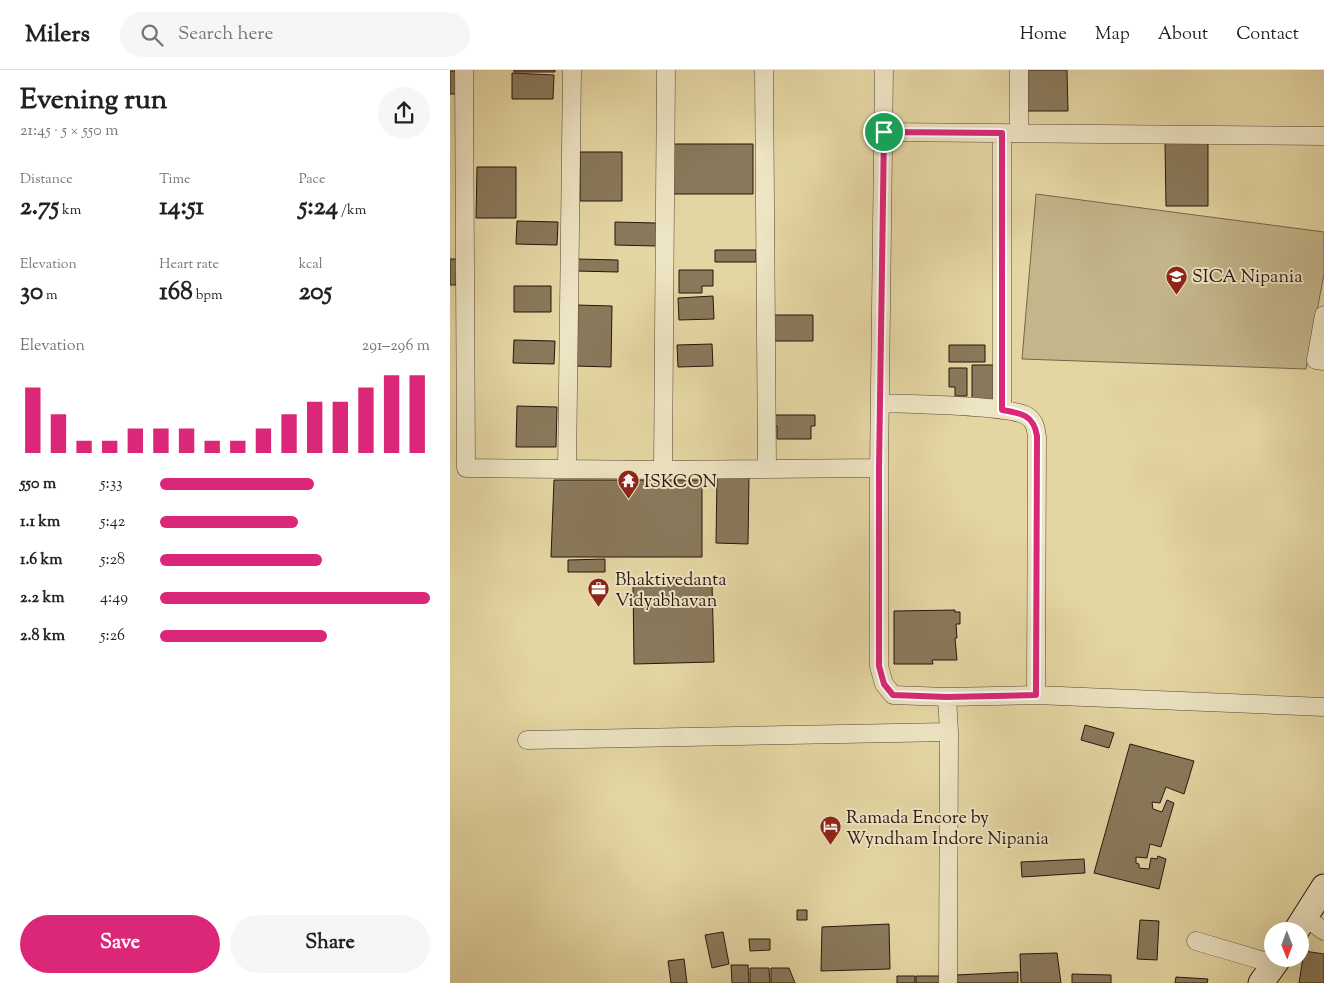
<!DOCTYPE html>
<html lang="en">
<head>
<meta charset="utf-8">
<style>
  body { margin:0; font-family:"Sorts Mill Goudy",serif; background:#f6f6f6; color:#222; height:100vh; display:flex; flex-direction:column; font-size:19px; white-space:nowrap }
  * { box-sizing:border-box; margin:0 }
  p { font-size:16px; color:#767676 }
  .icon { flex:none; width:28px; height:28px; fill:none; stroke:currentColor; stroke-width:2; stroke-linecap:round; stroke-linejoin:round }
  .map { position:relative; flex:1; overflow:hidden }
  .sheet { display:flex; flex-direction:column; background:#fff; width:450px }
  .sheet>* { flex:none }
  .needle { width:32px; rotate:179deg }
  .controls { position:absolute; left:814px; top:852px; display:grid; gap:10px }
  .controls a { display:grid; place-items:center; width:45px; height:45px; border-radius:50%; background:#fff; box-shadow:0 5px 20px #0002; font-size:25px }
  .pin { position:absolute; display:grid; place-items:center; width:42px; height:42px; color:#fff; margin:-21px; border:2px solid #fff; border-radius:50%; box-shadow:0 1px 5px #0007 }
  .round { display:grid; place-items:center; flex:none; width:52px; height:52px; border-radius:26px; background:#f6f6f6 }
  .overview { display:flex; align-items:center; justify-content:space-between; height:85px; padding:0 20px }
  h1 { font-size:28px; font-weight:700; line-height:38px }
  .metrics { display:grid; grid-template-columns:repeat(3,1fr); gap:8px; height:85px; padding:5px 20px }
  .metrics div { display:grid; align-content:center }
  .metrics b { font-size:25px; font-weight:700 }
  .metrics small { font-size:14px; font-weight:400 }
  .metrics p { font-size:14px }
  .chart { height:140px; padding:10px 20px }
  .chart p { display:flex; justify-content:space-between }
  .chart svg { width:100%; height:90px; margin-top:5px; stroke:#db2777; stroke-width:6 }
  .primary-button { display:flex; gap:10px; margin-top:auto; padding:10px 20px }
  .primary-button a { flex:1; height:58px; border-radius:30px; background:#db2777; color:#fff; font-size:20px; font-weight:700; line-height:58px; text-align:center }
  .primary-button a+a { background:#f6f6f6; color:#222 }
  ul { padding:0 20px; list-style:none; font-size:16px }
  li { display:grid; grid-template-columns:80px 60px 1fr; align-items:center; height:38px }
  li i { height:12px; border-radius:6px; background:#db2777 }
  header { display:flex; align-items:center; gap:30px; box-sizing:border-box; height:70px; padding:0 25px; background:#fff; border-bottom:1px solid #e0e0e0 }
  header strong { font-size:24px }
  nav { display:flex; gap:28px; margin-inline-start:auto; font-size:18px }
  .search { width:350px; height:45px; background:#f6f6f6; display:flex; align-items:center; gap:12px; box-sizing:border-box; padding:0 18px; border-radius:28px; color:#767676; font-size:19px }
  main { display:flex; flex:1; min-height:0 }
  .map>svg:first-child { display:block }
</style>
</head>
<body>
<header>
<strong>Milers</strong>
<div class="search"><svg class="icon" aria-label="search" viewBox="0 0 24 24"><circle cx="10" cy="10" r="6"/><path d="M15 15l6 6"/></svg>Search here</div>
<nav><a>Home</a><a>Map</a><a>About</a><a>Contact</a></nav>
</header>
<main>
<section class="sheet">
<div class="overview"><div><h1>Evening run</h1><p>21:45 · 5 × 550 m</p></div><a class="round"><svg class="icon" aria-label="share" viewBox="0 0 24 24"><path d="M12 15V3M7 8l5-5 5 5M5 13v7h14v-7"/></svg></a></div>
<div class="metrics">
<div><p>Distance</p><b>2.75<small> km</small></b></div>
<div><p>Time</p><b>14:51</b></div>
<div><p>Pace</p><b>5:24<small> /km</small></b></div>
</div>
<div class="metrics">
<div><p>Elevation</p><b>30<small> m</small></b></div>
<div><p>Heart rate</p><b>168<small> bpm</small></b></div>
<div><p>kcal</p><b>205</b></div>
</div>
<div class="chart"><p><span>Elevation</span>291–296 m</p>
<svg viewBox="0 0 160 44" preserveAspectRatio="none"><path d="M5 44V12M15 44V25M25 44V38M35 44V38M45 44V32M55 44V32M65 44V32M75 44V38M85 44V38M95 44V32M105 44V25M115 44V19M125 44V19M135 44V12M145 44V6M155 44V6"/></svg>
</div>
<ul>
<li><b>550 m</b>5:33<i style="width:57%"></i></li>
<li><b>1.1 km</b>5:42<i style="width:51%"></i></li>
<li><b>1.6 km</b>5:28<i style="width:60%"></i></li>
<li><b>2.2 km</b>4:49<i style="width:100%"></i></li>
<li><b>2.8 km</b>5:26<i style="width:62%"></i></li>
</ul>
<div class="primary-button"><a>Save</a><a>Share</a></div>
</section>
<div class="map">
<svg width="874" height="913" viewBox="0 0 874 913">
  <rect width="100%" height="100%" fill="#e4d6a3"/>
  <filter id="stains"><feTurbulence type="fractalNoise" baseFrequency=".004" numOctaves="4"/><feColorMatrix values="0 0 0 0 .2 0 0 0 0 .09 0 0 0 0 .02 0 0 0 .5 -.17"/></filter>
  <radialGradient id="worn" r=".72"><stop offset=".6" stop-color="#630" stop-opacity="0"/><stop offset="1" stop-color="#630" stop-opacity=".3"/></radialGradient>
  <path fill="#c4b58a" stroke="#76644c" d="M586,124L874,162V204L856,299L572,289Z"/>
  <path fill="#89795b" stroke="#27140d" d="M64,0H105V2H64Z
    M576,0H617L618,41H577Z
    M0,1H10V24H0Z
    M62,3L104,5L103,29H62Z
    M715,72H758V136H716Z
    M220,74H303V124H220Z
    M130,82H172V131H130Z
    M27,97H66V148H26Z
    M67,151L108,152L107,175L66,174Z
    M165,152L206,153V176L165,175Z
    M265,180H306V192H265Z
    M0,189H7L6,215H0Z
    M127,189L168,190V202L126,201Z
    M229,200H263V216H252V223H229Z
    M64,216H101V242H64Z
    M263,226L264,249L229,250L228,228Z
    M126,235L162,236L161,297L125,296Z
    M322,245H363V271H322Z
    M64,270L105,271L104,294L63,293Z
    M262,274L263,296L228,297L227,275Z
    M499,275H535V292H499Z
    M522,295H544V332L522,331Z
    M499,298H517V326H505V317H499Z
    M67,336L107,337L106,377H66Z
    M320,345H365V356H361V369H327V356H320Z
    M267,406L299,407L298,474L266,473Z
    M104,410H252V487H101Z
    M155,489V502H118V490Z
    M262,513L264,592L184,594L183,514Z
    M505,540V542H510V554H506L507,568H505L507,590H482L483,594H444V541Z
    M635,655L664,663L659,678L631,670Z
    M680,674L744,691L734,724L716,717L710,733L702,732L703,739L712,742L717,730L724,733L711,777L700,774L697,788L686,787V793L689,794V798L699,799L701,788L707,789L708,786L716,789L709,819L644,803Z
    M634,789L635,803L572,807L571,792Z
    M347,840H357V850H347Z
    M690,850L709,851L707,890L687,889Z
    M439,854L440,899L371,901L372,857Z
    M273,862L279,894L262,898L255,865Z
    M299,869H320V880L300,881Z
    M854,881L874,884V913H849Z
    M607,883L611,913H571L570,884Z
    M234,889L237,913H221L218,891Z
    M281,895H298L299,913H282Z
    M300,898H319L320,913H300Z
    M321,898H339L345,913H321Z
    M568,902V913H507L506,905Z
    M622,904L661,905V913H622Z
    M447,906H465V913H447Z
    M466,906H491V913H466Z
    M726,907L758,909L757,913H725Z"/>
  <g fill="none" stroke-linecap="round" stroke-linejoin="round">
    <defs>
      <path id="street" d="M14,0L16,398L213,400L429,398V596L434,614L443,625L497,627L586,625L874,637
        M314,0L317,397
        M434,62L874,66
        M569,63V0
        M874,245L866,290L874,291
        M430,333C458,334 559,335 577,346C585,351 586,359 587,367L586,625
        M552,340V63
        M429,398L434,0
        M117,399L122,0
        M213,400L216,0
        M497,627L499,662L498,913
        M77,670L499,662
        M855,847L874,861
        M746,871L824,894"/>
      <path id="secondary" d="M846,861L874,817
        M811,913L828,889"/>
    </defs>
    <use href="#street" stroke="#564432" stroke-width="19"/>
    <use href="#secondary" stroke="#27140d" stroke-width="27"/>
    <use href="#street" stroke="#ede4c3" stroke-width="18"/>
    <use href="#secondary" stroke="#ede4c3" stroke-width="25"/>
  </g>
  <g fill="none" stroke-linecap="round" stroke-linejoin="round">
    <defs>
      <path id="route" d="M434,62L552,63V340C571,343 584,345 587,366L586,625L497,627L443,625L434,614L429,596V398Z"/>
    </defs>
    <use href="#route" stroke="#fff" stroke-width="10"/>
    <use href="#route" stroke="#db2777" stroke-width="6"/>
  </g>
  <defs>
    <symbol id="university-pin" viewBox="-11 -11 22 30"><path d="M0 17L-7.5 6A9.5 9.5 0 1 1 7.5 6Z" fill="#8f2418" stroke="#ede4c3"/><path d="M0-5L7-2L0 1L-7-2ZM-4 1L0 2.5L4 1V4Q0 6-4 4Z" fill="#fff"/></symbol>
    <symbol id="temple-pin" viewBox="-11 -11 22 30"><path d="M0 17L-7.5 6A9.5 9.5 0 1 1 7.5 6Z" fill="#8f2418" stroke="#ede4c3"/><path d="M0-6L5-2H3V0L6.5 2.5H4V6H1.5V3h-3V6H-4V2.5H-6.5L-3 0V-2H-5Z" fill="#fff"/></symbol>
    <symbol id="office-pin" viewBox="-11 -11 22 30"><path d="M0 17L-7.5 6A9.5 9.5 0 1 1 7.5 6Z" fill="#8f2418" stroke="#ede4c3"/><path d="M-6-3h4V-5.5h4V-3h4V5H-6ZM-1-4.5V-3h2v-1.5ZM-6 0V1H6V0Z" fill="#fff"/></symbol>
    <symbol id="hotel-pin" viewBox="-11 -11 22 30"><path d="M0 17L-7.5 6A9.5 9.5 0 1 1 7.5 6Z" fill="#8f2418" stroke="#ede4c3"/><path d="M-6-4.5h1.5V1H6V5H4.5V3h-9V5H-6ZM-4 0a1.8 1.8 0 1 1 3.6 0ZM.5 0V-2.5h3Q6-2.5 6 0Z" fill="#fff"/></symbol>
  </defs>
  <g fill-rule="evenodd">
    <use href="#university-pin" x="714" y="194" width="25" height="34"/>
    <use href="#temple-pin" x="166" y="398" width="25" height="34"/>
    <use href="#office-pin" x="136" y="506" width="25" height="34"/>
    <use href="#hotel-pin" x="368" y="744" width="25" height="34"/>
  </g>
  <g text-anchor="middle" stroke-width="4" stroke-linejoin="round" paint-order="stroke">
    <g font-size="18" fill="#27140d" stroke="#ede4c3" text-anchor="start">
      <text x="742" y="212">SICA Nipania</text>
      <text x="194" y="417">ISKCON</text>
      <text x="165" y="515">Bhaktivedanta<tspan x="165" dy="21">Vidyabhavan</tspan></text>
      <text x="396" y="753">Ramada Encore by<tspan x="396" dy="21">Wyndham Indore Nipania</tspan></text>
    </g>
  </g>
  <rect width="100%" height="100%" filter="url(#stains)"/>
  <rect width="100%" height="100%" fill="url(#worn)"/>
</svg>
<div class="controls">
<a><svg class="needle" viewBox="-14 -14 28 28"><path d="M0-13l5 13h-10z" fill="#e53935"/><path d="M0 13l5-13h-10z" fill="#767676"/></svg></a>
</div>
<div class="pin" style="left:434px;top:62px;background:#1e9e55"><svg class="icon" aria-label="arrive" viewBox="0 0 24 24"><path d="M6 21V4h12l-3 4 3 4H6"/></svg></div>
</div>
</main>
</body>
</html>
